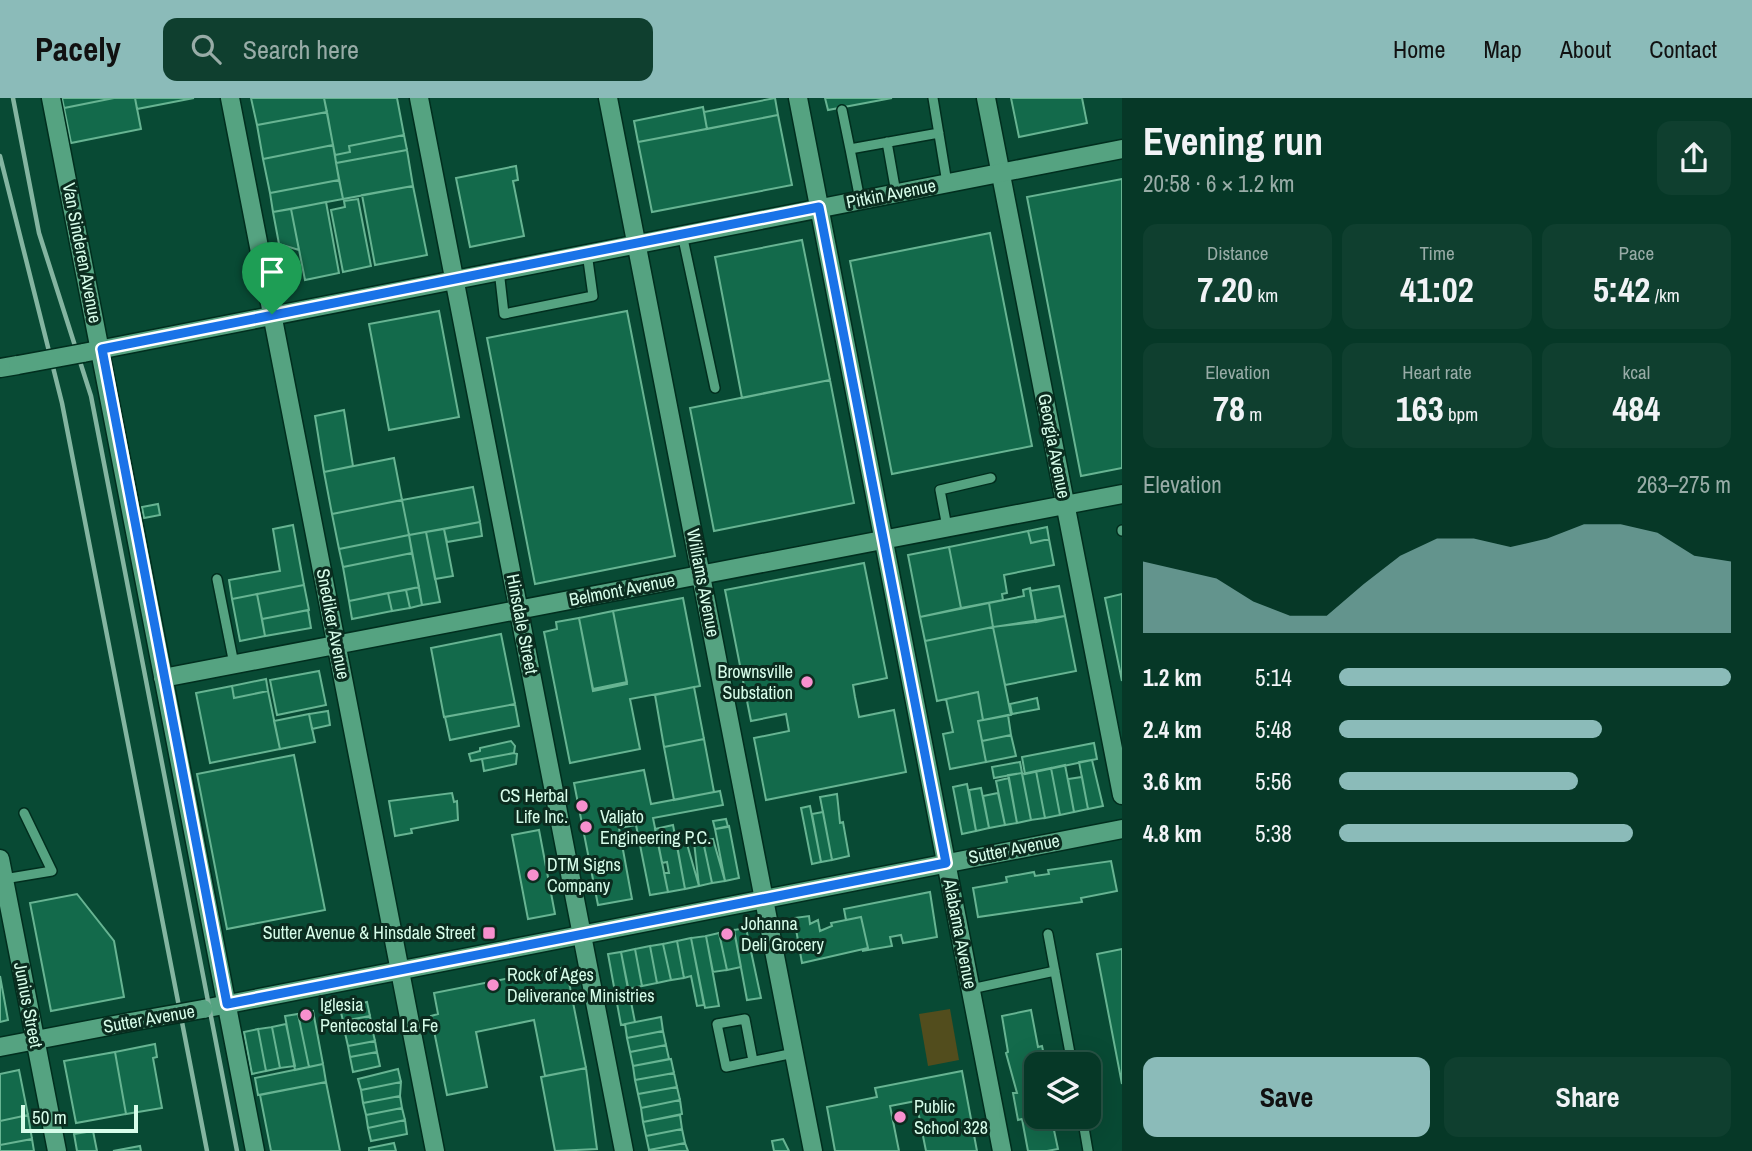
<!DOCTYPE html>
<html lang="en">
<head>
<meta charset="utf-8">
<style>
  body { margin:0; font-family:"Archivo Narrow",sans-serif; background:#0f3f2f; color:#f1f3f6; height:100vh; display:flex; flex-direction:column; font-size:26px; white-space:nowrap }
  * { box-sizing:border-box; margin:0 }
  p { font-size:23px; color:#98aca7 }
  .icon { flex:none; width:38px; height:38px; fill:none; stroke:currentColor; stroke-width:2; stroke-linecap:round; stroke-linejoin:round }
  .map { position:relative; flex:1; overflow:hidden }
  .panel { display:flex; flex-direction:column; background:#063827; width:630px }
  .panel>* { flex:none }
  .controls { position:absolute; left:1024px; top:954px; display:grid; gap:14px }
  .controls a { display:grid; place-items:center; width:77px; height:77px; border-radius:14px; background:#063827; box-shadow:0 7px 28px #0002,0 0 0 2px #275244; font-size:35px }
  .scale { position:absolute; left:21px; bottom:18px; width:117px; box-sizing:border-box; padding-left:7px; border:4px solid #d7fdea; border-top:0; font-size:19px; line-height:24px; white-space:nowrap; color:#d7fdea; -webkit-text-stroke:5px #0b2c1f; paint-order:stroke }
  .pin { position:absolute; display:grid; place-items:center; width:60px; height:60px; color:#fff; margin:-72px -30px; border-radius:50% 50% 50% 0; rotate:-45deg; box-shadow:0 0 7px #0007 }
  .pin .icon { rotate:45deg }
  .round { display:grid; place-items:center; flex:none; width:74px; height:74px; border-radius:14px; background:#0f3f2f }
  .summary { display:flex; align-items:center; justify-content:space-between; height:119px; padding:0 21px }
  h1 { font-size:38px; font-weight:700; line-height:52px }
  .stats { display:grid; grid-template-columns:repeat(3,1fr); gap:10px; height:119px; padding:7px 21px }
  .stats div { display:grid; align-content:center; border-radius:14px; background:#0f3f2f; text-align:center }
  .stats b { font-size:35px; font-weight:700 }
  .stats small { font-size:19px; font-weight:400 }
  .stats p { font-size:19px }
  .chart { height:196px; padding:14px 21px }
  .chart p { display:flex; justify-content:space-between }
  .chart svg { width:100%; height:126px; margin-top:7px; fill:#8bbbb9; opacity:.7 }
  .action { display:flex; gap:14px; margin-top:auto; padding:14px 21px }
  .action a { flex:1; height:80px; border-radius:14px; background:#8bbbb9; color:#111; font-size:28px; font-weight:700; line-height:80px; text-align:center }
  .action a+a { background:#0f3f2f; color:#f1f3f6 }
  ul { padding:0 21px; list-style:none; font-size:23px }
  li { display:grid; grid-template-columns:112px 84px 1fr; align-items:center; height:52px }
  li i { height:18px; border-radius:9px; background:#8bbbb9 }
  header { display:flex; align-items:center; gap:42px; box-sizing:border-box; height:98px; padding:0 35px; background:#8bbbb9; color:#111 }
  header strong { font-size:33px }
  nav { display:flex; gap:38px; margin-inline-start:auto; font-size:24px }
  .search { width:490px; height:63px; background:#0f3f2f; display:flex; align-items:center; gap:18px; box-sizing:border-box; padding:0 24px; border-radius:14px; color:#98aca7; font-size:26px }
  main { display:flex; flex:1; min-height:0 }
  .map>svg:first-child { display:block }
</style>
</head>
<body>
<header>
<strong>Pacely</strong>
<div class="search"><svg class="icon" aria-label="search" viewBox="0 0 24 24"><circle cx="10" cy="10" r="6"/><path d="M15 15l6 6"/></svg>Search here</div>
<nav><a>Home</a><a>Map</a><a>About</a><a>Contact</a></nav>
</header>
<main>
<div class="map">
<svg width="1122" height="1053" viewBox="0 0 1122 1053">
  <rect width="100%" height="100%" fill="#084a34"/>
  <path fill="#524d1d" d="M950,911L959,962L928,968L919,916Z"/>
  <path fill="#136a4b" stroke="#67b492" stroke-width="2" d="M62,0H114L64,10Z
    M114,0H135L141,31L71,45L64,10Z
    M135,0H194L137,11Z
    M251,0H324L327,14L257,27Z
    M324,0H397L404,37L349,48L350,54L335,57Z
    M775,0L778,17L707,31L704,14Z
    M825,0H892L828,12Z
    M1011,0H1082L1087,25L1019,39Z
    M703,9L707,31L638,44L634,23Z
    M327,14L333,47L263,61L257,27Z
    M778,17L792,87L652,114L638,44Z
    M404,37L407,52L336,65L335,57L350,54L349,48Z
    M333,47L339,82L270,95L263,61Z
    M407,52L413,88L343,101L336,65Z
    M516,68L518,82L513,83L524,138L470,149L456,80Z
    M1122,81V370L1081,378L1027,99Z
    M339,82L343,101L273,114L270,95Z
    M413,88L427,157L375,167L362,97Z
    M358,101L371,168L343,174L331,112L345,109L344,103Z
    M326,104L339,175L305,182L291,111Z
    M291,111L299,152L279,146L273,114Z
    M990,135L1032,348L892,376L850,163Z
    M802,142L830,282L742,300L715,159Z
    M439,213L459,319L389,332L369,226Z
    M627,213L675,458L535,486L487,240Z
    M830,282L854,405L714,433L690,310Z
    M344,312L353,368L324,374L315,318Z
    M394,360L402,402L332,416L324,374Z
    M473,389L480,424L409,437L402,402Z
    M402,402L409,437L339,451L332,416Z
    M158,406L160,417L144,420L142,409Z
    M480,424L482,438L447,444L444,431Z
    M293,427L304,487L232,501L229,482L280,473L273,431Z
    M1047,429L1049,441L1031,445L1028,433Z
    M444,431L453,478L435,481L426,434Z
    M1028,433L1031,445L1049,441L1054,467L1004,477L1007,495L1002,496L1003,502L961,510L949,449Z
    M426,434L440,504L422,507L409,437Z
    M409,437L412,455L343,469L339,451Z
    M949,449L961,510L920,519L908,457Z
    M412,455L419,489L349,503L343,469Z
    M864,465L887,580L853,587L855,599L859,619L894,612L906,674L766,702L754,640L789,633L786,616L751,623L725,492Z
    M304,487L309,512L262,521L257,496Z
    M1059,488L1065,518L1036,524L1030,493Z
    M419,489L422,507L410,510L406,492Z
    M1030,490L1036,524L993,529L989,505L1024,498L1023,492Z
    M406,492L410,510L392,513L388,495Z
    M388,495L392,513L352,521L349,503Z
    M257,496L265,538L240,543L232,501Z
    M1122,496V583L1105,500Z
    M683,500L700,588L630,601L640,651L570,665L544,534L557,531L556,524L579,520L593,593L627,586L613,513Z
    M989,505L993,529L925,543L920,519Z
    M308,512L311,530L265,538L262,521Z
    M613,513L627,584L593,591L579,520Z
    M1065,518L1076,573L1005,587L993,529Z
    M993,529L1011,617L983,622L978,594L937,603L925,543Z
    M501,536L515,606L444,619L431,550Z
    M319,573L326,607L277,617L270,582Z
    M266,581L268,593L234,600L232,588Z
    M232,588L234,600L268,593L280,651L210,665L196,595Z
    M694,589L704,641L664,649L655,597Z
    M978,594L983,622L978,623L986,664L950,671L943,636L953,634L946,601Z
    M1037,600L1039,611L1012,616L1010,606Z
    M515,606L519,628L450,642L445,619Z
    M328,613L330,627L312,631L309,616Z
    M309,616L315,644L280,651L274,623Z
    M1008,617L1011,637L982,643L978,623Z
    M1011,637L1016,658L986,664L982,643Z
    M704,641L714,694L674,702L664,649Z
    M511,643L515,648L514,655L471,663L469,656L480,653V650Z
    M1094,645L1097,661L1025,676L1022,659Z
    M514,655L517,656L516,666L484,673L482,661Z
    M294,657L325,812L227,831L197,676Z
    M1092,662L1103,708L1088,711L1079,664Z
    M1020,664L1022,675L994,680L992,669Z
    M1065,667L1074,714L1060,717L1051,670Z
    M1051,670L1060,717L1045,720L1036,673Z
    M644,672L651,706L720,693L723,707L653,720L668,794L650,797L636,727L619,730L632,801L598,807L574,685Z
    M1036,673L1045,720L1031,722L1022,676Z
    M1022,675L1031,722L1017,725L1008,677Z
    M1082,679L1088,711L1074,714L1068,681Z
    M1009,680L1017,725L1005,727L996,683Z
    M967,686L976,733L962,736L953,689Z
    M981,690L989,730L976,733L969,692Z
    M452,695L454,704L457,703L458,722L411,731L412,735L395,738L389,703Z
    M998,695L1005,727L989,730L983,698Z
    M837,696L840,725L843,724L849,758L832,762L820,699Z
    M810,708L821,764L812,766L801,710Z
    M823,714L832,762L821,764L812,716Z
    M726,721L728,729L715,731L713,723Z
    M673,727L685,791L668,794L664,775H669L667,764L662,765L655,731Z
    M729,728L739,780L725,783L715,731Z
    M539,732L555,816L528,821L512,737Z
    M713,741L725,783L712,785L703,743Z
    M703,743L712,785L699,788L694,744Z
    M687,746L699,788L685,791L677,747Z
    M1111,763L1117,793L1081,800L1082,804L978,819L973,790L1007,784L1006,779L1034,774L1035,778L1049,776L1048,772Z
    M930,794L937,839L903,845L901,837L890,839L892,848L862,853L868,850L861,819L846,822L844,811Z
    M77,796L114,843L124,899L51,913L30,805Z
    M809,818L810,826L818,822L820,833L832,828L831,825L861,819L868,850L802,865L794,820Z
    M746,830L761,900L747,902L734,832Z
    M734,832L741,869L727,872L719,835Z
    M719,835L727,872L713,874L706,838Z
    M706,838L719,908L705,910L691,840Z
    M691,840L704,907L697,908L691,878L684,880L677,843Z
    M677,843L684,880L671,882L663,846Z
    M663,846L671,882L657,885L650,848Z
    M650,848L657,885L642,888L635,851Z
    M635,851L642,888L628,891L621,854Z
    M1122,851V986L1097,856Z
    M621,854L635,924L621,927L608,856Z
    M566,869L586,970L545,978L534,922L476,934L487,989L447,997L431,918L438,916L434,895Z
    M0,878L8,922L0,924Z
    M367,904L370,918L343,923L340,910Z
    M1031,912L1038,949L1042,948L1046,966H1036V1018H1051L1058,1051L1047,1053H1028L1022,1021L1018,1022L1013,995H1017L1006,955L1008,954L1002,918Z
    M313,913L323,966L309,969L298,916Z
    M298,916L309,969L295,972L285,918Z
    M370,918L372,930L345,935L343,923Z
    M661,919L663,933L627,940L625,926Z
    M286,926L295,968L280,970L272,929Z
    M272,929L280,970L266,973L258,931Z
    M372,930L375,943L348,948L345,935Z
    M258,931L266,973L252,976L244,934Z
    M663,933L666,947L630,954L627,940Z
    M375,943L377,954L350,959L348,948Z
    M155,946L157,959L153,960L162,1010L126,1016L115,954Z
    M666,947L669,961L633,968L630,954Z
    M115,954L126,1016L76,1025L64,963Z
    M377,954L380,968L353,974L350,959Z
    M671,961L674,975L635,982L633,968Z
    M323,966L326,984L258,997L255,980Z
    M586,970L597,1051L555,1053L541,979Z
    M398,971L401,984L361,992L358,981Z
    M19,972L28,1017L0,1023V976Z
    M962,973L977,1053H926L916,1003L890,1008L899,1053H835L827,1009L877,999L875,990Z
    M674,975L677,989L638,996L635,982Z
    M326,984L340,1053H271L260,997Z
    M401,984L400,998L363,1005L361,992Z
    M677,989L680,1002L641,1010L638,996Z
    M400,998L402,1010L366,1017L363,1005Z
    M680,1002L682,1016L643,1024L641,1010Z
    M402,1010L405,1022L368,1030L366,1017Z
    M28,1017L32,1041L0,1047V1023Z
    M680,1017L682,1031L646,1038L643,1024Z
    M405,1022L407,1036L371,1043L368,1030Z
    M682,1031L685,1045L649,1052L646,1038Z
    M93,1033L97,1053H77L74,1036Z
    M32,1041L34,1053H0V1047Z
    M783,1041L789,1053H774L772,1043Z
    M394,1045L396,1053H369V1050Z
    M685,1045L688,1053H649V1052Z
    M140,1048L141,1053H113Z"/>
  <g fill="none" stroke-linecap="round" stroke-linejoin="round">
    <defs>
      <path id="service" d="M933,0L947,85
        M842,12L850,51L939,35
        M887,44L896,95
        M850,51L860,102
        M682,136L715,290
        M499,172L504,216L593,198L587,155
        M947,429L940,392L991,380
        M1122,432V433
        M217,481L234,566
        M4,781L52,773L24,715
        M1048,836L1072,966
        M971,891L1055,873
        M753,963L745,921L717,926L726,969L794,955
        M1082,1018L1088,1053"/>
      <path id="minor" d="M51,0L255,1053
        M230,0L435,1053
        M419,0L624,1053
        M608,0L813,1053
        M798,0L1002,1053
        M986,0L1122,697
        M163,580L1122,396
        M0,761L57,1053"/>
      <path id="tertiary" d="M83,255L1122,51
        M0,270L18,267
        M203,911L1122,731
        M0,949L130,924"/>
    </defs>
    <use href="#service" stroke="#012e1e" stroke-width="12"/>
    <use href="#minor" stroke="#012e1e" stroke-width="21"/>
    <use href="#tertiary" stroke="#012e1e" stroke-width="21"/>
    <use href="#service" stroke="#55a381" stroke-width="9"/>
    <use href="#minor" stroke="#55a381" stroke-width="18"/>
    <use href="#tertiary" stroke="#55a381" stroke-width="18"/>
    <path stroke="#84b5a1" stroke-width="4.5" d="M13,0L39,135L91,298L237,1053
      M0,58L62,305L207,1053"/>
    <defs>
      <path id="tertiary-bridge" d="M18,267L83,255
        M130,924L203,911"/>
    </defs>
    <use href="#tertiary-bridge" stroke="#012e1e" stroke-width="21" stroke-linecap="butt"/>
    <use href="#tertiary-bridge" stroke="#55a381" stroke-width="18"/>
  </g>
  <g fill="none" stroke-linecap="round" stroke-linejoin="round">
    <defs>
      <path id="route" d="M819,109L946,765L227,906L102,251Z"/>
    </defs>
    <use href="#route" stroke="#fff" stroke-width="14"/>
    <use href="#route" stroke="#1a73e8" stroke-width="9"/>
  </g>
  <g fill="#f790ce" stroke="#0b2c1f" stroke-width="2.5">
    <circle cx="807" cy="584" r="7"/>
    <circle cx="582" cy="708" r="7"/>
    <circle cx="586" cy="729" r="7"/>
    <circle cx="533" cy="777" r="7"/>
    <rect x="482" y="828" width="14" height="14" rx="3.5"/>
    <circle cx="727" cy="836" r="7"/>
    <circle cx="493" cy="887" r="7"/>
    <circle cx="306" cy="917" r="7"/>
    <circle cx="900" cy="1019" r="7"/>
  </g>
  <g text-anchor="middle" stroke-width="6" stroke-linejoin="round" paint-order="stroke">
    <g font-size="18" fill="#d7fdea" stroke="#0b2c1f">
      <text transform="translate(891 96) rotate(-11)" y="6">Pitkin Avenue</text>
      <text transform="translate(82 155) rotate(79)" y="6">Van Sinderen Avenue</text>
      <text transform="translate(1054 348) rotate(79)" y="6">Georgia Avenue</text>
      <text transform="translate(703 485) rotate(79)" y="6">Williams Avenue</text>
      <text transform="translate(622 492) rotate(-11)" y="6">Belmont Avenue</text>
      <text transform="translate(333 526) rotate(79)" y="6">Snediker Avenue</text>
      <text transform="translate(522 526) rotate(79)" y="6">Hinsdale Street</text>
      <text transform="translate(1014 751) rotate(-11)" y="6">Sutter Avenue</text>
      <text transform="translate(960 836) rotate(79)" y="6">Alabama Avenue</text>
      <text transform="translate(28 907) rotate(79)" y="6">Junius Street</text>
      <text transform="translate(149 921) rotate(-10)" y="6">Sutter Avenue</text>
    </g>
    <g font-size="18" fill="#d7fdea" stroke="#0b2c1f" text-anchor="start">
      <text x="793" y="580" text-anchor="end">Brownsville<tspan x="793" dy="21">Substation</tspan></text>
      <text x="568" y="704" text-anchor="end">CS Herbal<tspan x="568" dy="21">Life Inc.</tspan></text>
      <text x="600" y="725">Valjato<tspan x="600" dy="21">Engineering P.C.</tspan></text>
      <text x="547" y="773">DTM Signs<tspan x="547" dy="21">Company</tspan></text>
      <text x="741" y="832">Johanna<tspan x="741" dy="21">Deli Grocery</tspan></text>
      <text x="475" y="841" text-anchor="end">Sutter Avenue &amp; Hinsdale Street</text>
      <text x="507" y="883">Rock of Ages<tspan x="507" dy="21">Deliverance Ministries</tspan></text>
      <text x="320" y="913">Iglesia<tspan x="320" dy="21">Pentecostal La Fe</tspan></text>
      <text x="914" y="1015">Public<tspan x="914" dy="21">School 328</tspan></text>
    </g>
  </g>
</svg>
<div class="controls">
<a><svg class="icon" aria-label="layers" viewBox="0 0 24 24"><path d="M12 4l9 5-9 5-9-5zM3 14l9 5 9-5"/></svg></a>
</div>
<div class="scale">50 m</div>
<div class="pin" style="left:272px;top:216px;background:#1e9e55"><svg class="icon" aria-label="arrive" viewBox="0 0 24 24"><path d="M6 21V4h12l-3 4 3 4H6"/></svg></div>
</div>
<section class="panel">
<div class="summary"><div><h1>Evening run</h1><p>20:58 · 6 × 1.2 km</p></div><a class="round"><svg class="icon" aria-label="share" viewBox="0 0 24 24"><path d="M12 15V3M7 8l5-5 5 5M5 13v7h14v-7"/></svg></a></div>
<div class="stats">
<div><p>Distance</p><b>7.20<small> km</small></b></div>
<div><p>Time</p><b>41:02</b></div>
<div><p>Pace</p><b>5:42<small> /km</small></b></div>
</div>
<div class="stats">
<div><p>Elevation</p><b>78<small> m</small></b></div>
<div><p>Heart rate</p><b>163<small> bpm</small></b></div>
<div><p>kcal</p><b>484</b></div>
</div>
<div class="chart"><p><span>Elevation</span>263–275 m</p>
<svg viewBox="0 0 160 44" preserveAspectRatio="none"><path d="M0 44V19L10 22L20 25L30 33L40 38L50 38L60 27L70 17L80 11L90 11L100 14L110 11L120 6L130 6L140 9L150 17L160 19V44z"/></svg>
</div>
<ul>
<li><b>1.2 km</b>5:14<i style="width:100%"></i></li>
<li><b>2.4 km</b>5:48<i style="width:67%"></i></li>
<li><b>3.6 km</b>5:56<i style="width:61%"></i></li>
<li><b>4.8 km</b>5:38<i style="width:75%"></i></li>
</ul>
<div class="action"><a>Save</a><a>Share</a></div>
</section>
</main>
</body>
</html>
